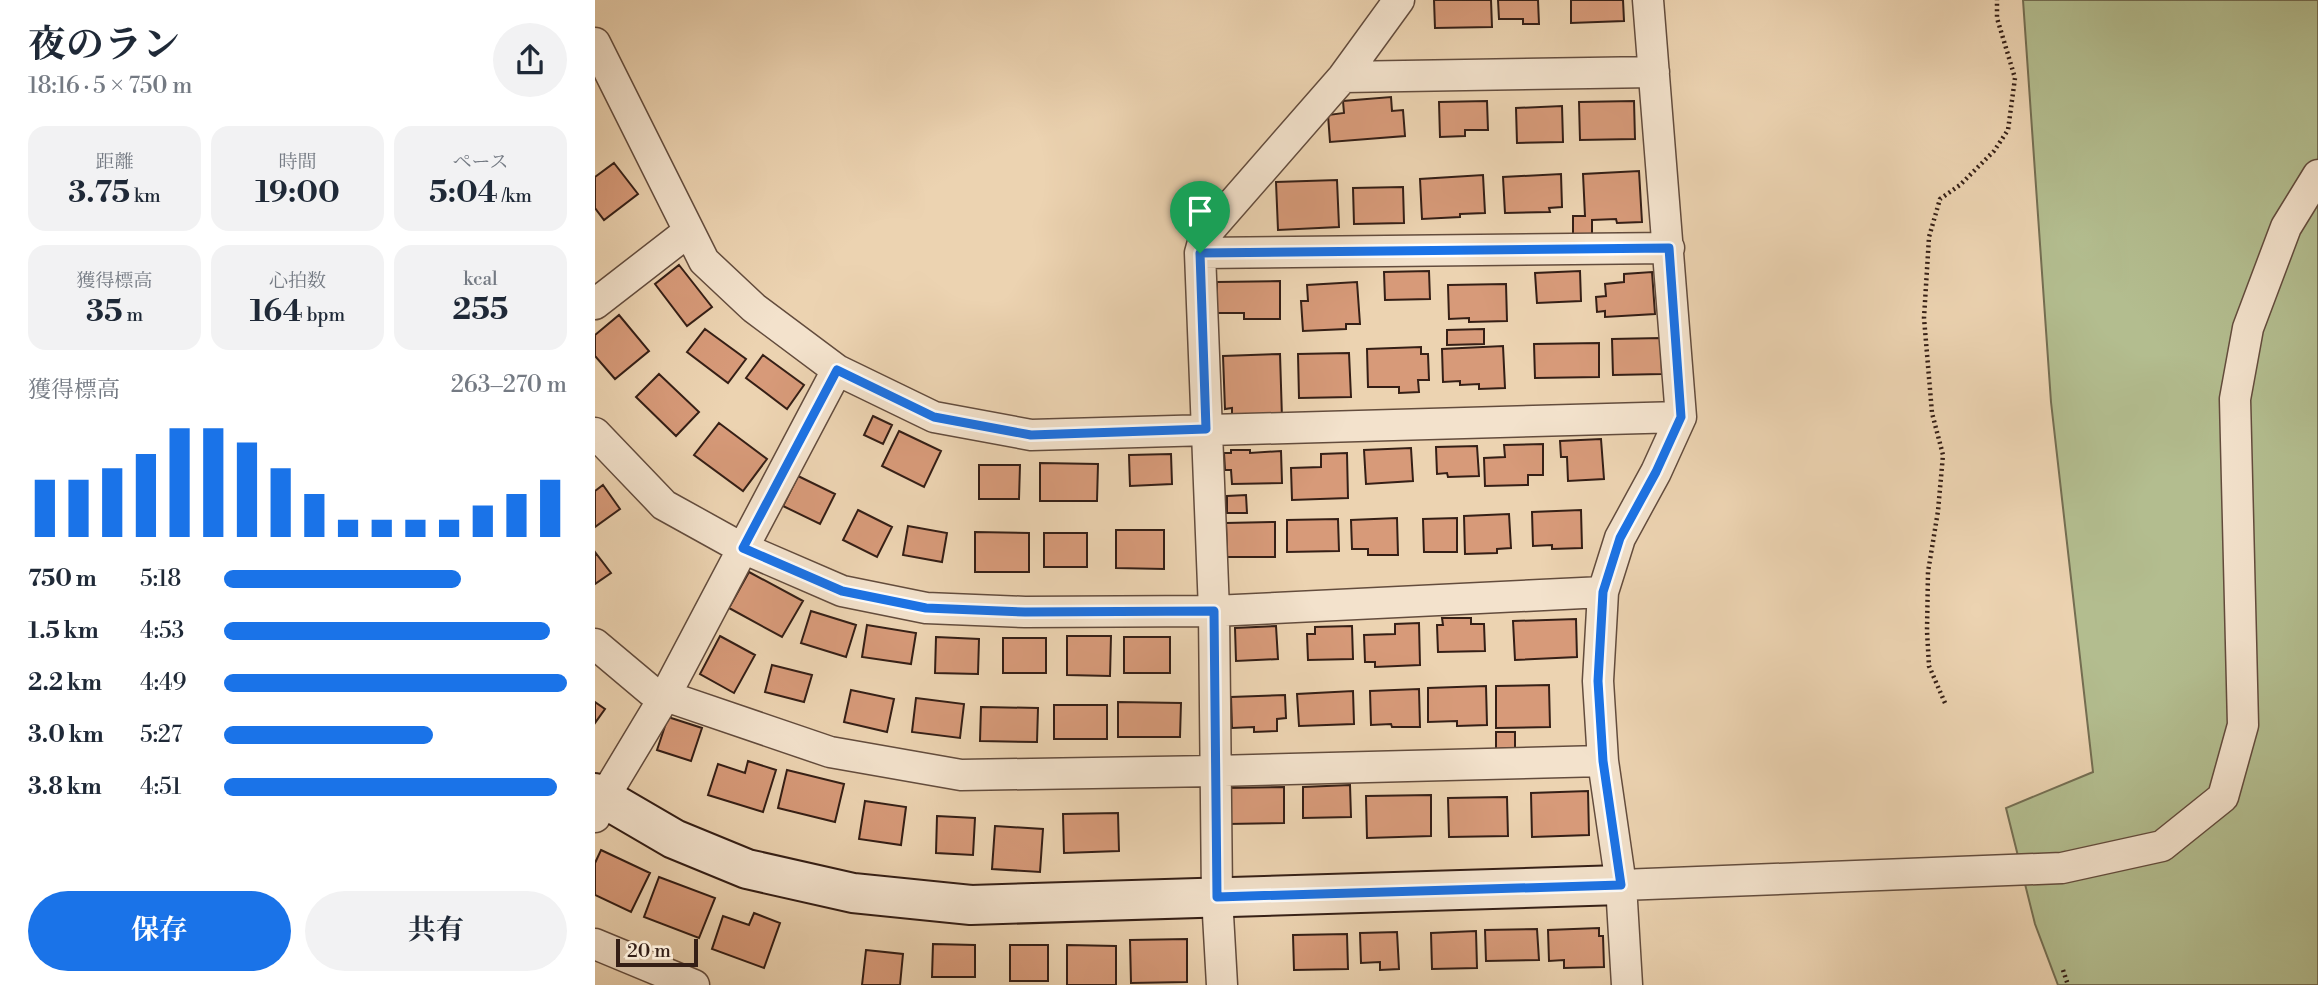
<!DOCTYPE html>
<html lang="ja">
<head>
<meta charset="utf-8">
<style>
  body { margin:0; font-family:"Libre Bodoni","Noto Serif JP",serif; background:#f2f2f3; color:#1f2937; height:100vh; display:flex; flex-direction:column; font-size:26px; white-space:nowrap }
  * { box-sizing:border-box; margin:0 }
  p { font-size:23px; color:#747a83 }
  .icon { flex:none; width:38px; height:38px; fill:none; stroke:currentColor; stroke-width:2; stroke-linecap:round; stroke-linejoin:round }
  .map { position:relative; flex:1; overflow:hidden }
  .drawer { display:flex; flex-direction:column; background:#fff; width:595px }
  .drawer>* { flex:none }
  .scale { position:absolute; left:21px; bottom:18px; width:82px; box-sizing:border-box; padding-left:7px; border:4px solid #351f16; border-top:0; font-size:19px; line-height:24px; white-space:nowrap; color:#351f16; -webkit-text-stroke:5px #f3e2cc; paint-order:stroke }
  .pin { position:absolute; display:grid; place-items:center; width:60px; height:60px; color:#fff; margin:-72px -30px; border-radius:50% 50% 50% 0; rotate:-45deg; box-shadow:0 0 7px #0007 }
  .pin .icon { rotate:45deg }
  .round { display:grid; place-items:center; flex:none; width:74px; height:74px; border-radius:37px; background:#f2f2f3 }
  .summary { display:flex; align-items:center; justify-content:space-between; height:119px; padding:0 28px }
  h1 { font-size:38px; font-weight:700; line-height:52px }
  .figures { display:grid; grid-template-columns:repeat(3,1fr); gap:10px; height:119px; padding:7px 28px }
  .figures div { display:grid; align-content:center; border-radius:18px; background:#f2f2f3; text-align:center }
  .figures b { font-size:30px; font-weight:700 }
  .figures small { font-size:19px; font-weight:400 }
  .figures p { font-size:19px }
  .chart { height:196px; padding:14px 28px }
  .chart p { display:flex; justify-content:space-between }
  .chart svg { width:100%; height:126px; margin-top:7px; stroke:#1a73e8; stroke-width:6 }
  .button { display:flex; gap:14px; margin-top:auto; padding:14px 28px }
  .button a { flex:1; height:80px; border-radius:42px; background:#1a73e8; color:#fff; font-size:28px; font-weight:700; line-height:80px; text-align:center }
  .button a+a { background:#f2f2f3; color:#1f2937 }
  ul { padding:0 28px; list-style:none; font-size:23px }
  li { display:grid; grid-template-columns:112px 84px 1fr; align-items:center; height:52px }
  li i { height:18px; border-radius:9px; background:#1a73e8 }
  main { display:flex; flex:1; min-height:0 }
  .map>svg:first-child { display:block }
</style>
</head>
<body>
<main>
<section class="drawer">
<div class="summary"><div><h1>夜のラン</h1><p>18:16 · 5 × 750 m</p></div><a class="round"><svg class="icon" aria-label="share" viewBox="0 0 24 24"><path d="M12 15V3M7 8l5-5 5 5M5 13v7h14v-7"/></svg></a></div>
<div class="figures">
<div><p>距離</p><b>3.75<small> km</small></b></div>
<div><p>時間</p><b>19:00</b></div>
<div><p>ペース</p><b>5:04<small> /km</small></b></div>
</div>
<div class="figures">
<div><p>獲得標高</p><b>35<small> m</small></b></div>
<div><p>心拍数</p><b>164<small> bpm</small></b></div>
<div><p>kcal</p><b>255</b></div>
</div>
<div class="chart"><p><span>獲得標高</span>263–270 m</p>
<svg viewBox="0 0 160 44" preserveAspectRatio="none"><path d="M5 44V24M15 44V24M25 44V20M35 44V15M45 44V6M55 44V6M65 44V11M75 44V20M85 44V29M95 44V38M105 44V38M115 44V38M125 44V38M135 44V33M145 44V29M155 44V24"/></svg>
</div>
<ul>
<li><b>750 m</b>5:18<i style="width:69%"></i></li>
<li><b>1.5 km</b>4:53<i style="width:95%"></i></li>
<li><b>2.2 km</b>4:49<i style="width:100%"></i></li>
<li><b>3.0 km</b>5:27<i style="width:61%"></i></li>
<li><b>3.8 km</b>4:51<i style="width:97%"></i></li>
</ul>
<div class="button"><a>保存</a><a>共有</a></div>
</section>
<div class="map">
<svg width="1723" height="985" viewBox="0 0 1723 985">
  <rect width="100%" height="100%" fill="#ecd3b1"/>
  <filter id="stains"><feTurbulence type="fractalNoise" baseFrequency=".00286" numOctaves="4"/><feColorMatrix values="0 0 0 0 .2 0 0 0 0 .09 0 0 0 0 .02 0 0 0 .5 -.17"/></filter>
  <radialGradient id="worn" r=".72"><stop offset=".6" stop-color="#630" stop-opacity="0"/><stop offset="1" stop-color="#630" stop-opacity=".3"/></radialGradient>
  <path fill="#b3bd8f" stroke="#746e52" stroke-width="2" d="M1428,0H1723V985H1463L1440,924L1411,808L1498,772L1456,402Z"/>
  <path fill="#d79a79" stroke="#351f16" stroke-width="2" d="M839,0H896L897,27L840,28Z
    M903,0H943L944,24H928V19H904Z
    M976,0H1028L1029,21L976,23Z
    M796,97L797,111L808,110L810,136L735,142L733,115L749,113L748,101Z
    M892,101L893,130H870V136L845,137L844,102Z
    M1039,101L1040,139L985,140L984,102Z
    M967,106L968,142L922,143L921,108Z
    M19,163L43,194L9,220L0,208V177Z
    M1044,171L1047,222L1022,223L1021,219L997,220V237H978V216H990L988,174Z
    M966,174L967,207L954,208L955,212L910,213L908,177Z
    M888,175L890,213L865,214V217L827,219L825,179Z
    M742,180L744,227L683,230L681,182Z
    M808,187L809,223L759,224L758,188Z
    M84,265L117,307L92,326L60,284Z
    M834,271L835,299L790,300L789,272Z
    M985,271L986,301L942,303L940,273Z
    M1057,272L1060,314L1010,317V311L1002,312L1001,297L1011,296L1010,284L1029,282V274Z
    M685,281V319H649V313H622V282Z
    M762,282L765,324H751V329L708,331L706,301H713L712,285Z
    M911,284L912,321L874,322V318L854,319L853,285Z
    M24,315L54,351L20,379L0,356V335Z
    M110,329L151,359L133,383L92,352Z
    M889,329V344L852,345V330Z
    M1066,338L1067,374L1018,375L1017,339Z
    M1004,343V377L940,378L939,344Z
    M908,346L910,388L884,389V384L865,385V381L848,382L847,349Z
    M826,347V354H833L834,380H823L824,392L804,393V387H773L772,349Z
    M754,353L756,397L704,398L703,354Z
    M685,354L687,418L643,420V414H637V408L630,409L628,356Z
    M168,355L209,385L192,409L151,378Z
    M64,374L104,412L81,436L41,397Z
    M278,416L297,425L288,444L269,435Z
    M124,423L172,459L148,491L99,455Z
    M304,431L346,451L329,487L287,466Z
    M1006,439L1009,479L973,481L972,457H966L965,441Z
    M948,444V475H933V485L890,486L889,458L910,457L909,445Z
    M882,446L884,476L853,477L852,473L842,474L841,447Z
    M816,448L818,481L771,484L769,450Z
    M636,450H655V453L686,451L687,483L637,484L636,470H630L629,453H636Z
    M752,453L753,498L697,500L696,468L726,467V454Z
    M576,454L577,484L535,486L534,455Z
    M445,463L503,464L502,501H445Z
    M384,465H425L424,499H384Z
    M203,476L240,494L225,524L188,506Z
    M8,485L25,509L0,527V491Z
    M651,495L652,513H632V496Z
    M263,510L297,527L282,557L248,540Z
    M986,510L987,548L957,549V545L938,546L937,512Z
    M914,514L916,548L902,549V553L870,554L869,516Z
    M802,518L803,555H773V549H757L756,520Z
    M862,518V552H829L828,519Z
    M743,519L744,551L692,552V520Z
    M680,522V557H632L631,523Z
    M313,526L352,533L347,562L308,555Z
    M521,530H569V569L521,568Z
    M380,532L434,533V572H380Z
    M449,533H492V567H449Z
    M0,552L16,573L0,584Z
    M154,572L208,601L187,637L134,608Z
    M216,611L261,625L251,657L206,643Z
    M847,618H876V624H889L890,651L843,652L842,625H848Z
    M981,619L982,657L920,660L918,621Z
    M824,623L825,665L780,667V662H770L769,635L800,634V624Z
    M272,625L321,633L316,664L267,657Z
    M681,626L683,659L641,661L640,628Z
    M757,626L758,659L713,660L712,634H720V627Z
    M125,636L160,655L139,693L105,674Z
    M472,636H516L515,676L472,675Z
    M341,637L384,639L383,674L340,673Z
    M529,637H575V673H529Z
    M408,638H451V673H408Z
    M177,665L217,675L209,702L170,692Z
    M954,685L955,727L901,728V686Z
    M891,686L892,725L862,726V721L833,722V688Z
    M824,689L825,727H797L796,724L776,725L775,691Z
    M256,690L299,699L292,732L249,722Z
    M758,691L759,724L704,726L702,694Z
    M690,695L691,718L682,719V731L659,732V727L637,728L636,697Z
    M321,698L369,704L365,738L317,732Z
    M0,702L10,709L0,723Z
    M523,702L586,703L585,737H523Z
    M459,705H512V739H459Z
    M386,707L443,708L442,742L385,741Z
    M73,717L107,728L96,761L62,750Z
    M901,732H920V748L901,749Z
    M153,761L181,770L168,812L113,795L123,764L150,773Z
    M192,770L249,784L240,822L183,808Z
    M755,785L756,817L708,818V787Z
    M689,787V823L632,824L631,788Z
    M993,791L994,835L937,837L936,793Z
    M836,795V836L772,838L771,796Z
    M912,797L913,836L854,837L853,798Z
    M270,801L311,807L306,845L264,839Z
    M523,813L524,851L469,853L468,814Z
    M342,816L380,818L378,855L341,853Z
    M400,826L448,829L445,872L397,869Z
    M6,850L55,873L36,912L0,895V863Z
    M64,877L120,898L104,938L49,917Z
    M159,913L185,923L169,968L117,949L128,916L154,925Z
    M1004,928V936H1008L1009,967L969,968V960L954,961L953,930Z
    M942,929L944,960L891,961L890,930Z
    M881,931L882,968L837,969L836,933Z
    M802,932L804,969L785,970V962L766,963L765,933Z
    M752,934L753,969L699,970L698,935Z
    M592,939V982L536,983L535,940Z
    M338,944L380,945V977H337Z
    M415,945H453V981H415Z
    M472,945L521,946V985H472Z
    M271,950L308,954L305,985H267Z"/>
  <g fill="none" stroke-linecap="round" stroke-linejoin="round">
    <defs>
      <path id="street" d="M0,43L109,261L159,308L242,370L339,417L436,435L1086,417
        M748,77L1059,72
        M605,253L1074,248
        M0,304L94,231
        M0,433L69,505L143,546L247,591L331,608L430,612L619,611L1008,592
        M0,644L56,691L235,752L366,775L620,771L1008,761
        M0,817L8,799L70,696L242,370
        M1026,885L1467,868L1567,846L1628,797L1648,725L1640,399L1653,328L1691,227L1723,175
        M0,944L99,985
        M627,985L622,897L619,611L605,253L610,235L748,77L804,0
        M1032,985L1026,885L1008,761L1003,681L1008,592L1025,538L1061,472L1086,417L1053,0"/>
      <path id="secondary" d="M0,793L79,839L152,869L258,893L376,905L1026,885"/>
    </defs>
    <use href="#street" stroke="#634c3d" stroke-width="33"/>
    <use href="#secondary" stroke="#351f16" stroke-width="42"/>
    <path stroke="#351f16" stroke-width="4.5" stroke-dasharray="2 3.5" stroke-linecap="butt" d="M1350,703L1334,666L1332,631L1333,572L1343,511L1348,455L1337,413L1329,318L1334,237L1345,199L1365,185L1399,151L1413,130L1420,78L1402,18V0
      M1468,970L1473,985"/>
    <use href="#street" stroke="#f3e2cc" stroke-width="30"/>
    <use href="#secondary" stroke="#f3e2cc" stroke-width="38"/>
  </g>
  <g fill="none" stroke-linecap="round" stroke-linejoin="round">
    <defs>
      <path id="route" d="M1074,248L1086,417L1061,472L1025,538L1008,592L1003,681L1008,761L1026,885L622,897L619,611L430,612L331,608L247,591L148,548L242,370L339,417L436,435L611,429L605,253Z"/>
    </defs>
    <use href="#route" stroke="#fff" stroke-width="14"/>
    <use href="#route" stroke="#1a73e8" stroke-width="9"/>
  </g>
  <rect width="100%" height="100%" filter="url(#stains)"/>
  <rect width="100%" height="100%" fill="url(#worn)"/>
</svg>
<div class="scale">20 m</div>
<div class="pin" style="left:605px;top:253px;background:#1e9e55"><svg class="icon" aria-label="arrive" viewBox="0 0 24 24"><path d="M6 21V4h12l-3 4 3 4H6"/></svg></div>
</div>
</main>
</body>
</html>
